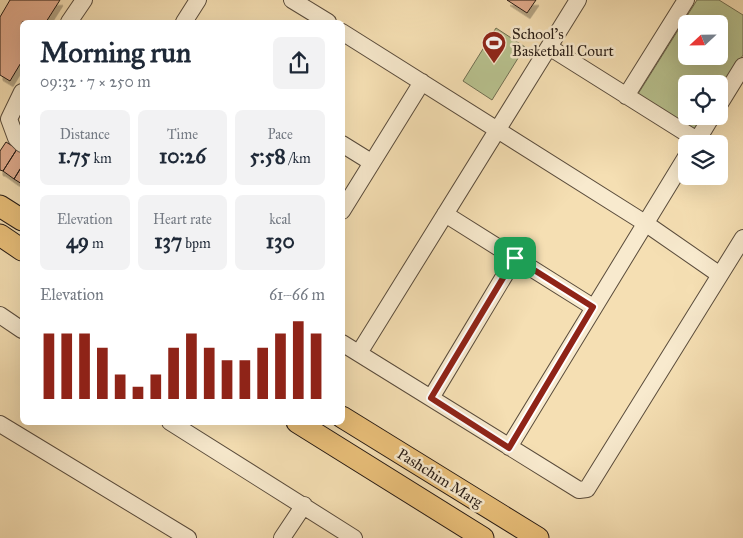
<!DOCTYPE html>
<html lang="en">
<head>
<meta charset="utf-8">
<style>
  body { margin:0; font-family:"IM FELL Great Primer",serif; background:#f2f2f3; color:#1f2937; height:100vh; display:flex; flex-direction:column; font-size:19px; white-space:nowrap }
  * { box-sizing:border-box; margin:0 }
  p { font-size:16px; color:#747a83 }
  .icon { flex:none; width:28px; height:28px; fill:none; stroke:currentColor; stroke-width:2; stroke-linecap:round; stroke-linejoin:round }
  .map { position:relative; flex:1; overflow:hidden }
  .sheet { position:absolute; left:20px; top:20px; width:325px; height:405px; display:flex; flex-direction:column; background:#fff; border-radius:8px; box-shadow:0 5px 20px #0002 }
  .sheet>* { flex:none }
  .needle { width:32px; rotate:248deg }
  .fabs { position:absolute; left:678px; top:15px; display:grid; gap:10px }
  .fabs a { display:grid; place-items:center; width:50px; height:50px; border-radius:8px; background:#fff; box-shadow:0 5px 20px #0002; font-size:25px }
  .pin { position:absolute; display:grid; place-items:center; width:42px; height:42px; color:#fff; margin:-21px; border-radius:10px; box-shadow:0 2px 8px #0006 }
  .round { display:grid; place-items:center; flex:none; width:52px; height:52px; border-radius:8px; background:#f2f2f3 }
  .headline { display:flex; align-items:center; justify-content:space-between; height:85px; padding:0 20px }
  h1 { font-size:28px; font-weight:800; line-height:38px }
  .metrics { display:grid; grid-template-columns:repeat(3,1fr); gap:8px; height:85px; padding:5px 20px }
  .metrics div { display:grid; align-content:center; border-radius:8px; background:#f2f2f3; text-align:center }
  .metrics b { font-size:21px; font-weight:800 }
  .metrics small { font-size:14px; font-weight:400 }
  .metrics p { font-size:14px }
  .chart { height:140px; padding:10px 20px }
  .chart p { display:flex; justify-content:space-between }
  .chart svg { width:100%; height:90px; margin-top:5px; stroke:#8f2418; stroke-width:6 }
  .map>svg:first-child { display:block }
</style>
</head>
<body>
<div class="map">
<svg width="743" height="538" viewBox="0 0 743 538">
  <defs>
    <filter id="shadow"><feDropShadow dx="3" dy="5.5" stdDeviation="0" flood-color="#0004"/></filter>
  </defs>
  <rect width="100%" height="100%" fill="#f5dfb3"/>
  <filter id="stains"><feTurbulence type="fractalNoise" baseFrequency=".004" numOctaves="4"/><feColorMatrix values="0 0 0 0 .2 0 0 0 0 .09 0 0 0 0 .02 0 0 0 .5 -.17"/></filter>
  <radialGradient id="worn" r=".72"><stop offset=".6" stop-color="#630" stop-opacity="0"/><stop offset="1" stop-color="#630" stop-opacity=".3"/></radialGradient>
  <path fill="#b8c28f" stroke="#706e52" fill-rule="evenodd" d="M697,0H719L743,15V55L719,94V84H686V116H704L695,131L638,94ZM686,24H719V56H686Z
    M496,28L525,47L492,100L463,81Z"/>
  <path fill="#e2ac8d" stroke="#271b14" filter="url(#shadow)" d="M10,0H60L46,22H22V61L10,81L0,75V17Z
    M507,0H536L527,13Z
    M6,142L17,149L3,171L0,170V151Z
    M17,149L22,152V166L14,179L3,171Z
    M22,166V184L14,179Z"/>
  <g fill="none" stroke-linecap="round" stroke-linejoin="round">
    <defs>
      <path id="minor" d="M292,0L328,22
        M69,22L84,0
        M184,22L198,0
        M342,32L645,223L720,275
        M549,47L697,140
        M22,92L9,119L16,138L22,144
        M626,96L686,0
        M719,105L743,66
        M342,144L371,162
        M695,144L712,116
        M342,211L422,82
        M445,214L593,307
        M0,315L22,330
        M342,343L579,490L587,489L743,238
        M359,353L578,0
        M431,398L515,258
        M170,422L354,538
        M0,424L188,538
        M509,447L686,157
        M282,538L304,505"/>
      <path id="major" d="M0,206L22,220
        M0,235L22,250
        M342,417L538,538
        M297,422L483,538"/>
    </defs>
    <use href="#minor" stroke="#5a4c3c" stroke-width="18"/>
    <use href="#major" stroke="#271b14" stroke-width="23"/>
    <use href="#minor" stroke="#f8eace" stroke-width="16"/>
    <use href="#major" stroke="#eac07a" stroke-width="21"/>
  </g>
  <g fill="none" stroke-linecap="round" stroke-linejoin="round">
    <defs>
      <path id="route" d="M515,258L593,307L509,448L431,398Z"/>
    </defs>
    <use href="#route" stroke="#fff" stroke-width="10"/>
    <use href="#route" stroke="#8f2418" stroke-width="6"/>
  </g>
  <defs>
    <symbol id="stadium-pin" viewBox="-11 -11 22 30"><path d="M0 17L-7.5 6A9.5 9.5 0 1 1 7.5 6Z" fill="#8f2418" stroke="#f8eace"/><path d="M0-5a6.5 5 0 1 0 0 10a6.5 5 0 1 0 0-10ZM-3.5-1.8h7v3.6h-7Z" fill="#fff"/></symbol>
  </defs>
  <g fill-rule="evenodd">
    <use href="#stadium-pin" x="480" y="29" width="28" height="38"/>
  </g>
  <g text-anchor="middle" stroke-width="5" stroke-linejoin="round" paint-order="stroke">
    <g font-size="15" fill="#271b14" stroke="#f8eace" text-anchor="start">
      <text x="512" y="39">School's<tspan x="512" dy="17">Basketball Court</tspan></text>
    </g>
    <g font-size="15" fill="#271b14" stroke="#f8eace">
      <text transform="translate(440 478) rotate(32)" y="5">Pashchim Marg</text>
    </g>
  </g>
  <rect width="100%" height="100%" filter="url(#stains)"/>
  <rect width="100%" height="100%" fill="url(#worn)"/>
</svg>
<div class="fabs">
<a><svg class="needle" viewBox="-14 -14 28 28"><path d="M0-13l5 13h-10z" fill="#e53935"/><path d="M0 13l5-13h-10z" fill="#747a83"/></svg></a>
<a><svg class="icon" aria-label="locate" viewBox="0 0 24 24"><circle cx="12" cy="12" r="6"/><path d="M12 2v4M12 18v4M2 12h4M18 12h4"/></svg></a>
<a><svg class="icon" aria-label="layers" viewBox="0 0 24 24"><path d="M12 4l9 5-9 5-9-5zM3 14l9 5 9-5"/></svg></a>
</div>
<div class="pin" style="left:515px;top:258px;background:#1e9e55"><svg class="icon" aria-label="arrive" viewBox="0 0 24 24"><path d="M6 21V4h12l-3 4 3 4H6"/></svg></div>
<section class="sheet">
<div class="headline"><div><h1>Morning run</h1><p>09:32 · 7 × 250 m</p></div><a class="round"><svg class="icon" aria-label="share" viewBox="0 0 24 24"><path d="M12 15V3M7 8l5-5 5 5M5 13v7h14v-7"/></svg></a></div>
<div class="metrics">
<div><p>Distance</p><b>1.75<small> km</small></b></div>
<div><p>Time</p><b>10:26</b></div>
<div><p>Pace</p><b>5:58<small> /km</small></b></div>
</div>
<div class="metrics">
<div><p>Elevation</p><b>49<small> m</small></b></div>
<div><p>Heart rate</p><b>137<small> bpm</small></b></div>
<div><p>kcal</p><b>130</b></div>
</div>
<div class="chart"><p><span>Elevation</span>61–66 m</p>
<svg viewBox="0 0 160 44" preserveAspectRatio="none"><path d="M5 44V12M15 44V12M25 44V12M35 44V19M45 44V32M55 44V38M65 44V32M75 44V19M85 44V12M95 44V19M105 44V25M115 44V25M125 44V19M135 44V12M145 44V6M155 44V12"/></svg>
</div>
</section>
</div>
</body>
</html>
